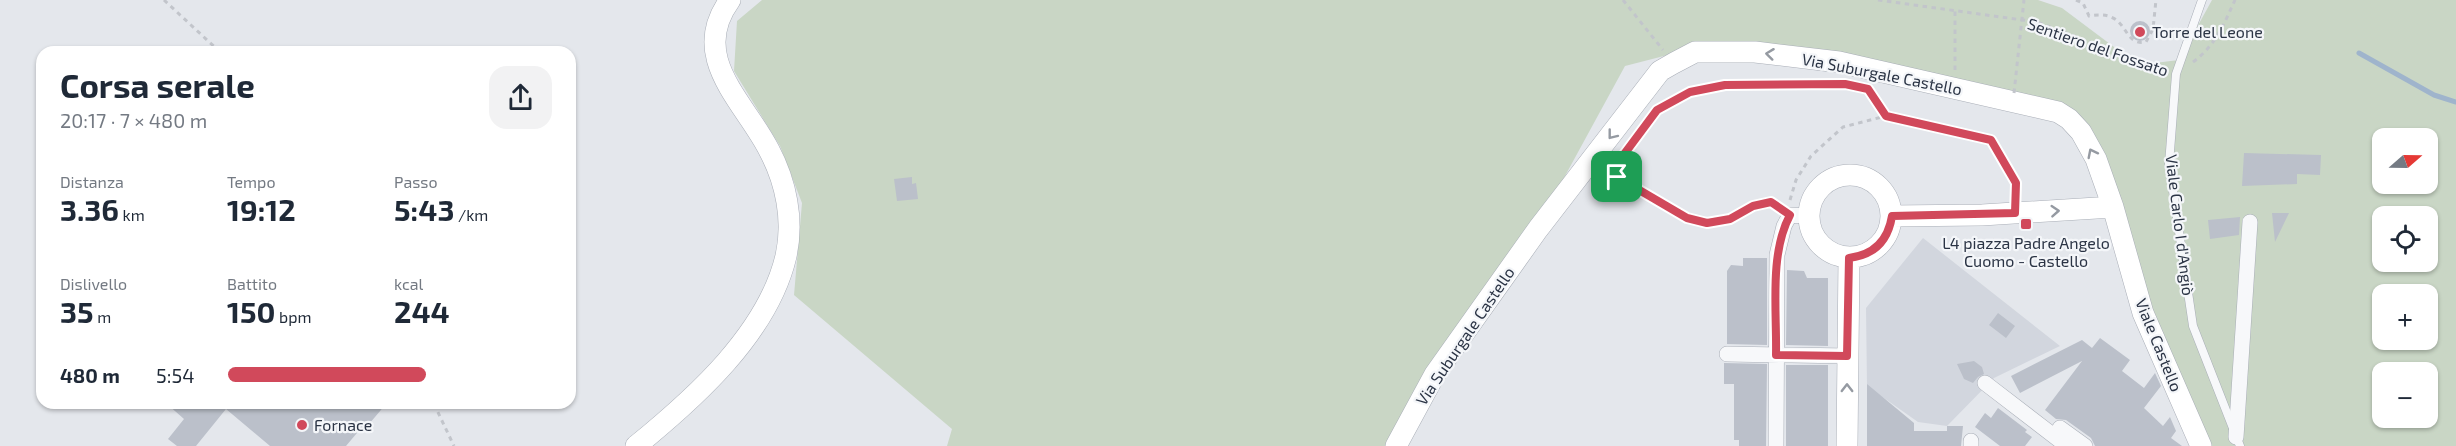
<!DOCTYPE html>
<html lang="it">
<head>
<meta charset="utf-8">
<style>
  body { margin:0; font-family:"Exo 2",sans-serif; background:#f2f2f3; color:#1f2937; height:100vh; display:flex; flex-direction:column; font-size:22px; white-space:nowrap }
  * { box-sizing:border-box; margin:0 }
  p { font-size:20px; color:#747a83 }
  .icon { flex:none; width:33px; height:33px; fill:none; stroke:currentColor; stroke-width:2; stroke-linecap:round; stroke-linejoin:round }
  .map { position:relative; flex:1; overflow:hidden }
  .panel { position:absolute; left:36px; top:46px; width:540px; height:363px; display:flex; flex-direction:column; background:#fff; border-radius:18px; box-shadow:0 2px 4px #0004 }
  .panel>* { flex:none }
  .needle { width:39px; rotate:70deg }
  .tools { position:absolute; left:2372px; top:128px; display:grid; gap:12px }
  .tools a { display:grid; place-items:center; width:66px; height:66px; border-radius:12px; background:#fff; box-shadow:0 2px 4px #0004; font-size:30px }
  .pin { position:absolute; display:grid; place-items:center; width:51px; height:51px; color:#fff; margin:-26px; border-radius:12px; box-shadow:0 3px 9px #0006 }
  .round { display:grid; place-items:center; flex:none; width:63px; height:63px; border-radius:18px; background:#f2f2f3 }
  .summary { display:flex; align-items:center; justify-content:space-between; height:102px; padding:0 24px }
  h1 { font-size:33px; font-weight:700; line-height:45px }
  .metrics { display:grid; grid-template-columns:repeat(3,1fr); gap:9px; height:102px; padding:6px 24px }
  .metrics div { display:grid; align-content:center }
  .metrics b { font-size:30px; font-weight:700 }
  .metrics small { font-size:16px; font-weight:400 }
  .metrics p { font-size:16px }
  ul { padding:0 24px; list-style:none; font-size:20px }
  li { display:grid; grid-template-columns:96px 72px 1fr; align-items:center; height:45px }
  li i { height:15px; border-radius:8px; background:#d1495b }
  .map>svg:first-child { display:block }
</style>
</head>
<body>
<div class="map">
<svg width="2456" height="446" viewBox="0 0 2456 446">
  <rect width="100%" height="100%" fill="#e4e7ec"/>
  <path fill="#d2d6de" d="M1923,238L2060,346L1994,378L1947,426L1918,422L1867,386L1866,308Z"/>
  <path fill="#c9d6c5" fill-rule="evenodd" d="M762,0H2038L2062,8L2138,65L2179,60L2212,0H2456V446H2203L2173,375L2098,157L2059,110L1839,60L1695,48L1625,66L1559,187L1390,446H947L952,429L794,295L802,203L780,146L734,71L737,21ZM2382,138H2427V183H2382ZM2382,216H2427V261H2382ZM2382,294H2427V339H2382ZM2382,372H2427V417H2382Z"/>
  <g fill="none" stroke-linecap="round" stroke-linejoin="round">
    <path stroke="#9fb4cc" stroke-width="5" d="M2359,53L2434,95L2456,102"/>
  </g>
  <path fill="#bbc0ca" d="M2130 31a10 10 0 1 1 20 0a10 10 0 1 1-20 0Z
    M2244,153L2321,155L2320,175L2297,174V184L2242,186Z
    M912,177V184L916,183L918,199L897,201L894,179Z
    M2272,213H2289L2275,242Z
    M2240,217L2239,235L2210,239L2208,220Z
    M1743,258H1767V345L1727,344V271L1731,265L1743,266Z
    M1787,270L1804,271L1807,278H1828V346L1786,345Z
    M1998,313L2015,326L2006,338L1989,325Z
    M2100,338L2130,360L2122,371L2144,388L2155,373L2161,386L2144,408L2163,426L2170,417L2176,431L2171,438L2182,446H2095L2091,438L2066,420L2056,419L2045,410L2082,361L2020,393L2011,376L2082,340L2092,348Z
    M1974,361L1982,367L1984,374L1978,377L1973,383L1964,379L1957,364Z
    M1724,363L1767,364L1766,446H1739V440H1734V384H1724Z
    M1786,365H1828V446H1786Z
    M1867,384L1914,423V431H1947V426H1963L1961,446H1867Z
    M167,404H386L364,430L362,427L346,446H270L226,409L196,446H177L168,439L184,419Z
    M1998,408L2027,430L2025,432L2032,437L2025,446H2000L1975,427L1985,413L1991,418Z"/>
  <g fill="none" stroke-linecap="round" stroke-linejoin="round">
    <defs>
      <path id="lane" d="M2202,0L2176,74L2169,164L2193,326L2240,446"/>
      <path id="street" d="M1727,354L1847,356
        M1985,383L2067,446
        M2060,428L2085,446
        M2236,437L2250,222
        M1776,446L1777,255L1784,226L1790,215L1808,216
        M1971,446V441"/>
      <path id="secondary" d="M1809 216a41 41 0 1 1 82 0a41 41 0 1 1-82 0Z
        M1892,216L1982,215L2113,207
        M636,446C695,398 768,333 786,256C794,220 786,182 769,150C744,101 688,57 730,0
        M1396,446L1435,374L1538,229L1660,71L1674,63L1695,52H1755L1839,62L2045,109L2058,112L2069,119L2081,132L2096,159L2113,207L2143,313L2201,446
        M1847,446L1849,258"/>
    </defs>
    <use href="#lane" stroke="#a9aeb7" stroke-width="9"/>
    <use href="#street" stroke="#a9aeb7" stroke-width="16"/>
    <use href="#secondary" stroke="#a9aeb7" stroke-width="22"/>
    <path stroke="#c2c5cb" stroke-width="3" stroke-dasharray="4.5 4.5" stroke-linecap="butt" d="M164,0L220,52
      M1623,0L1663,50
      M1878,0L2037,22L2167,71
      M2076,0L2083,3L2089,16C2131,8 2120,47 2146,42L2153,29L2156,0
      M2193,62C2215,46 2224,24 2235,0
      M1955,70V11
      M1866,89L1886,116
      M1608,169L1617,177L1687,218L1708,223L1730,219L1753,206L1771,202L1779,207
      M1617,177L1622,157L1657,110L1690,92L1725,85L1842,84
      M1790,200L1796,180L1811,156L1843,127L1886,116L1991,140L2016,183L2015,196
      M434,404L454,446"/>
    <use href="#lane" stroke="#f7f8fa" stroke-width="8"/>
    <use href="#street" stroke="#f7f8fa" stroke-width="15"/>
    <use href="#secondary" stroke="#fff" stroke-width="21"/>
    <path stroke="#c2c5cb" stroke-width="3" stroke-dasharray="4.5 4.5" stroke-linecap="butt" d="M2014,93L2024,0"/>
  </g>
  <defs><path id="oneway-chevron" d="M-2-3.5L2.5 0L-2 3.5" fill="none" stroke-width="1.6" stroke-linecap="round" stroke-linejoin="round" transform="scale(1.5)"/></defs>
  <g stroke="#959aa2">
    <use href="#oneway-chevron" transform="translate(1770 54) rotate(-173)"/>
    <use href="#oneway-chevron" transform="translate(1612 135) rotate(128)"/>
    <use href="#oneway-chevron" transform="translate(2092 153) rotate(-117)"/>
    <use href="#oneway-chevron" transform="translate(2055 211) rotate(-4)"/>
    <use href="#oneway-chevron" transform="translate(1847 388) rotate(-90)"/>
  </g>
  <g fill="none" stroke-linecap="round" stroke-linejoin="round">
    <defs>
      <path id="route" d="M1845,84L1868,89L1886,116L1991,140L2016,183L2015,213L1892,216C1888,241 1874,255 1849,258L1847,356L1776,355C1777,312 1769,254 1790,215L1771,202L1753,206L1730,219L1707,223L1687,218L1617,177L1622,157L1657,110L1690,92L1725,85Z"/>
    </defs>
    <use href="#route" stroke="#fff" stroke-width="12"/>
    <use href="#route" stroke="#d1495b" stroke-width="8"/>
  </g>
  <g fill="#d1495b" stroke="#f4f6f9" stroke-width="2">
    <circle cx="2140" cy="32" r="6"/>
    <rect x="2020" y="218" width="12" height="12" rx="3"/>
    <circle cx="302" cy="425" r="6"/>
  </g>
  <g text-anchor="middle" stroke-width="4.5" stroke-linejoin="round" paint-order="stroke">
    <g font-size="16" fill="#2b3445" stroke="#f4f6f9" text-anchor="start">
      <text x="2152" y="38">Torre del Leone</text>
      <text x="2026" y="249" text-anchor="middle">L4 piazza Padre Angelo<tspan x="2026" dy="18">Cuomo - Castello</tspan></text>
      <text x="314" y="431">Fornace</text>
    </g>
    <g font-size="16" fill="#2b3445" stroke="#f4f6f9">
      <text transform="translate(2098 47) rotate(19)" y="6">Sentiero del Fossato</text>
      <text transform="translate(1882 74) rotate(11)" y="6">Via Suburgale Castello</text>
      <text transform="translate(2180 225) rotate(83)" y="6">Viale Carlo I d'Angiò</text>
      <text transform="translate(1465 336) rotate(-56)" y="6">Via Suburgale Castello</text>
      <text transform="translate(2159 345) rotate(68)" y="6">Viale Castello</text>
    </g>
  </g>
</svg>
<div class="tools">
<a><svg class="needle" viewBox="-14 -14 28 28"><path d="M0-13l5 13h-10z" fill="#e53935"/><path d="M0 13l5-13h-10z" fill="#747a83"/></svg></a>
<a><svg class="icon" aria-label="locate" viewBox="0 0 24 24"><circle cx="12" cy="12" r="6"/><path d="M12 2v4M12 18v4M2 12h4M18 12h4"/></svg></a>
<a>+</a>
<a>−</a>
</div>
<div class="pin" style="left:1617px;top:177px;background:#1e9e55"><svg class="icon" aria-label="arrive" viewBox="0 0 24 24"><path d="M6 21V4h12l-3 4 3 4H6"/></svg></div>
<section class="panel">
<div class="summary"><div><h1>Corsa serale</h1><p>20:17 · 7 × 480 m</p></div><a class="round"><svg class="icon" aria-label="share" viewBox="0 0 24 24"><path d="M12 15V3M7 8l5-5 5 5M5 13v7h14v-7"/></svg></a></div>
<div class="metrics">
<div><p>Distanza</p><b>3.36<small> km</small></b></div>
<div><p>Tempo</p><b>19:12</b></div>
<div><p>Passo</p><b>5:43<small> /km</small></b></div>
</div>
<div class="metrics">
<div><p>Dislivello</p><b>35<small> m</small></b></div>
<div><p>Battito</p><b>150<small> bpm</small></b></div>
<div><p>kcal</p><b>244</b></div>
</div>
<ul>
<li><b>480 m</b>5:54<i style="width:61%"></i></li>
</ul>
</section>
</div>
</body>
</html>
